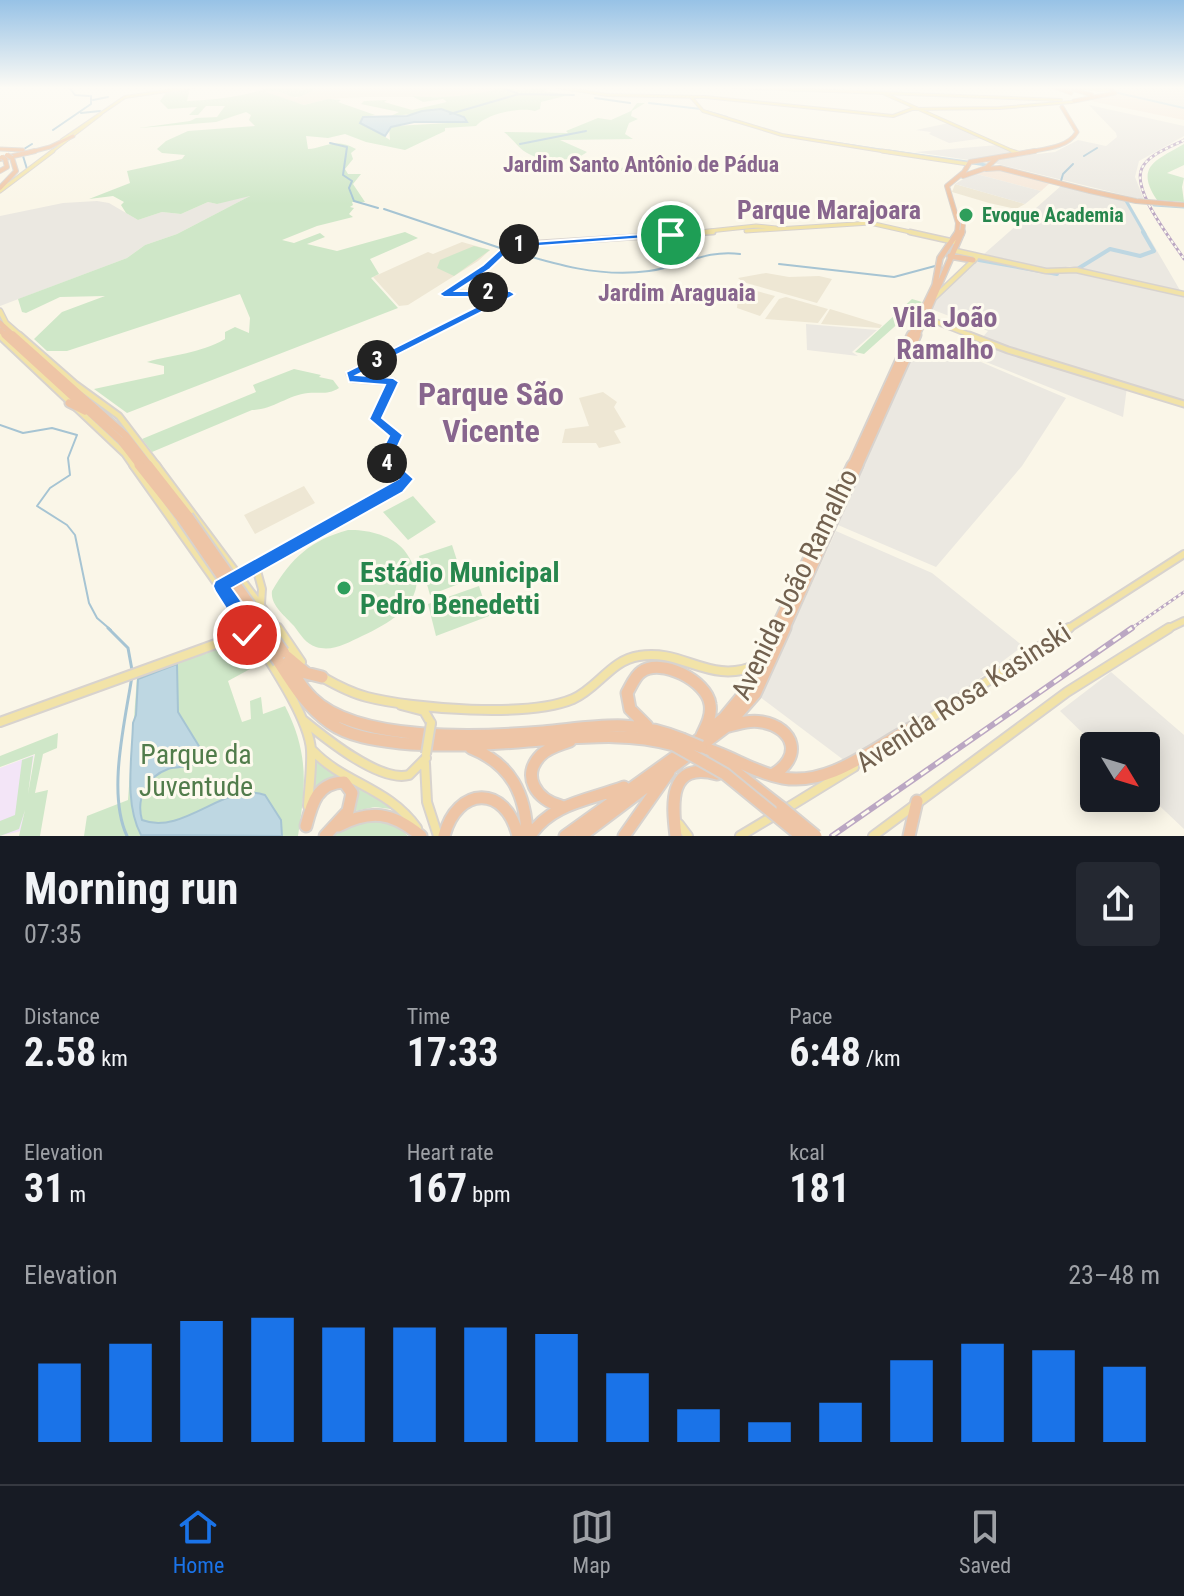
<!DOCTYPE html>
<html lang="en">
<head>
<meta charset="utf-8">
<style>
  body { margin:0; font-family:"Roboto Condensed",sans-serif; background:#242831; color:#f1f3f6; height:100vh; display:flex; flex-direction:column; font-size:30px; white-space:nowrap }
  * { box-sizing:border-box; margin:0 }
  p { font-size:26px; color:#9ea1a6 }
  .icon { flex:none; width:44px; height:44px; fill:none; stroke:currentColor; stroke-width:2; stroke-linecap:round; stroke-linejoin:round }
  .map { position:relative; height:836px; overflow:hidden }
  .side { display:flex; flex-direction:column; background:#171b24; flex:1 }
  .side>* { flex:none }
  .needle { width:52px; rotate:128deg }
  .tools { position:absolute; left:1080px; top:732px; display:grid; gap:16px }
  .tools a { display:grid; place-items:center; width:80px; height:80px; border-radius:8px; background:#171b24; box-shadow:0 4px 20px #0003; font-size:40px }
  .pin { position:absolute; display:grid; place-items:center; width:68px; height:68px; color:#fff; margin:-34px; border:4px solid #fff; border-radius:50%; box-shadow:0 2px 8px #0007 }
  .km { position:absolute; width:40px; height:40px; margin:-20px; border-radius:50%; background:#222; color:#fff; font-size:22px; line-height:40px; text-align:center }
  .round { display:grid; place-items:center; flex:none; width:84px; height:84px; border-radius:8px; background:#242831 }
  .head { display:flex; align-items:center; justify-content:space-between; height:136px; padding:0 24px }
  h1 { font-size:44px; font-weight:700; line-height:60px }
  .figures { display:grid; grid-template-columns:repeat(3,1fr); gap:12px; height:136px; padding:8px 24px }
  .figures div { display:grid; align-content:center }
  .figures b { font-size:40px; font-weight:700 }
  .figures small { font-size:22px; font-weight:400 }
  .figures p { font-size:22px }
  .chart { height:224px; padding:16px 24px }
  .chart p { display:flex; justify-content:space-between }
  .chart svg { width:100%; height:144px; margin-top:8px; stroke:#1a73e8; stroke-width:6 }
  .tabs { display:flex; justify-content:space-around; align-items:center; height:112px; border-top:2px solid #363941; background:#171b24; font-size:22px; color:#9ea1a6 }
  .tabs a { display:grid; justify-items:center; gap:4px }
  .tabs .active { color:#1a73e8 }
  .map>svg:first-child { display:block }
</style>
</head>
<body>
<div class="map">
<svg width="1184" height="836" viewBox="0 0 1184 836">
  <rect width="100%" height="100%" fill="#faf6e8"/>
  <path fill="#eee7d4" d="M296,87H477L473,92L483,87L503,89L464,97H365L328,99L304,105L264,92L275,91L297,98L311,87L301,90Z
    M955,184L1025,204L1016,209L989,203L952,192Z
    M462,242L490,250L478,261L408,305L399,306L373,277L428,252L433,254Z
    M766,273L789,277L819,276L832,279L817,303L743,282L738,278Z
    M739,286L775,296L760,316L737,308Z
    M786,297L828,309L818,323L765,319L779,299Z
    M830,309L882,325L880,328L821,324Z
    M603,392L617,402L614,407L626,427L614,431L621,443L599,448L596,443H562L565,429L589,426L579,398Z
    M304,486L315,503L255,534L244,515Z"/>
  <path fill="#f6e8da" d="M1114,90L1141,91L1138,97L1144,100L1184,108V120L1095,102L1090,99L1118,93Z
    M999,169L1051,182L1041,191L973,173Z"/>
  <path fill="#ebe8e1" d="M1109,87H1184V107L1138,97L1140,91Z
    M1089,105L1184,126V136L1139,161L1135,177L1144,200L994,163L1002,158L1055,152L1078,140L1106,146L1117,137L1116,133Z
    M949,123L984,138L949,143L929,134L931,132L916,130Z
    M998,145L1016,152L969,160L915,152Z
    M973,173L1041,191L1025,204L955,184Z
    M1062,185L1128,201L1181,292L1070,266L1052,270L984,254Z
    M248,194L252,195L177,234L145,245L127,258L0,306V216L63,203L97,201L109,203L138,220L162,212L181,214L208,202L217,204Z
    M977,260L1041,272H1077L1184,296V402L993,344L981,339L988,331L931,309L940,295Z
    M806,324L877,330L852,352L858,356L807,350Z
    M972,338L1127,387L1123,417L961,352Z
    M917,344L967,356L1066,398L1022,466L936,567L838,525Z
    M836,531L932,573L1023,646L945,704L845,761L760,697Z
    M1111,672L1184,735V829L1146,793V746H1096L1060,711Z"/>
  <path fill="#f3e5f7" d="M34,755L21,831L0,836V768Z"/>
  <path fill="#cfe7c8" d="M270,87H296L301,90L317,87C288,109 290,87 266,92L304,105L328,99L341,100L338,102L375,115L363,117L360,121L390,140L389,127L395,126L466,122L462,115C445,117 442,108 422,111H419L424,113L391,116L399,112L361,104L364,101L387,100L384,102L412,110L447,102L443,99L423,102L412,96C444,99 466,96 500,89L490,87L520,90L555,87L543,91L569,95L541,102L540,109L535,111C518,107 487,114 476,126L445,128V131L405,150L366,142L345,134L328,138L306,136L308,149C324,148 336,137 356,149L351,153L353,159L345,169L348,174H361L353,184L365,202H352L353,205L350,207L354,208L349,214L353,217L317,226L282,240L294,243L320,233L325,237L307,244L337,251L405,232L418,238L370,259L379,274L371,278L398,308L127,413L94,389L164,374V366L147,362C174,354 199,354 225,339V332L235,327L249,333L250,318L240,294L67,351H47L34,339L62,312L105,296L60,297L26,313L22,312L18,299L127,258L145,245L177,234L250,196L217,204L208,202L181,214L162,212L138,220L126,213L121,205L124,202L113,196L89,199L130,183L127,171L182,159L185,155L162,153L157,149L166,141L188,131L255,126L249,120L251,115L246,112L216,122L139,128L190,121L196,118L217,117L225,106H206L198,115H189L197,107L168,109L160,101L168,90L190,88L187,101C216,100 243,97 270,87Z
    M637,103H645L632,111L631,116L638,119L629,123L625,134L633,139L560,140L587,152C576,162 542,162 529,154C520,150 512,138 504,132L568,133L566,131L598,118L611,120L631,111Z
    M1184,144V165L1167,173L1184,178L1182,187L1184,202L1157,200C1134,166 1157,160 1184,144Z
    M591,158L614,163L613,167L626,168V164L681,160L686,165L701,167L695,170L688,167L614,171Z
    M474,246L490,250L454,276L437,268L440,260Z
    M912,299L922,302L864,354L855,352Z
    M294,369L321,375L319,377L333,380L339,388C328,395 320,392 308,393C288,395 272,410 252,410L152,452L142,439L256,392L253,385Z
    M413,496L436,522L408,540L383,512Z
    M348,530C366,529 392,535 404,550C437,593 399,619 362,636C347,643 333,652 316,647C306,644 300,634 294,626C285,616 270,605 272,591C291,558 311,540 348,530Z
    M452,545L464,582L430,595L419,556Z
    M479,586L489,616L436,636L428,604Z
    M248,639L263,662L228,681L242,722L251,719L250,701L261,697L263,714L285,706C309,753 306,786 298,836H84L87,816L128,800L137,677Z
    M58,733L57,748L43,754L35,793L48,790L40,836H19L25,810L19,829L0,836V821L15,815L22,760L33,756L28,794L35,754L0,767V756Z
    M314,761L391,804L398,810L375,807L350,812L352,808L341,778L328,779L311,796Z
    M386,816L408,836H331L348,825Z"/>
  <path fill="#bed7e2" stroke="#a6c4d3" stroke-width="2" d="M441,109L464,117L467,122H414L391,127L385,136L360,123L363,117L407,116L422,111Z
    M177,664L178,712L202,751V756C195,770 181,765 168,769C146,777 136,799 142,820C184,836 225,781 265,795L281,820L282,836L141,835C124,803 132,759 133,723L136,715L138,679Z"/>
  <g fill="none" stroke-linecap="round" stroke-linejoin="round">
    <path stroke="#a6c4d3" stroke-width="2" d="M69,87L75,95L89,96
      M499,87L517,93
      M519,94L574,95
      M595,98L630,103
      M93,100L108,97
      M81,113L100,111
      M450,114L519,94
      M53,130L91,104V96
      M330,143L347,147L343,175L352,181L349,188L354,201L378,208
      M520,144L586,131
      M24,149L32,144
      M23,156L27,169
      M1084,156L1097,148
      M1061,181L1063,174L1073,164
      M384,209L503,249
      M508,250C554,264 600,278 649,271C681,267 706,249 740,254
      M779,264L894,277L935,266
      M0,425L23,433L52,428L77,435L68,458L70,475L50,488L37,506L67,525L75,535L89,603L97,618L111,630"/>
    <path stroke="#a6c4d3" stroke-width="3" d="M108,628L128,648L132,670
      M127,836C107,793 125,722 132,676"/>
    <path stroke="#bed7e2" stroke-width="2" d="M1118,93L1184,108
      M649,103L701,109
      M706,111L727,117
      M818,140L903,153"/>
    <path stroke="#bed7e2" stroke-width="3" d="M889,151L967,162
      M973,163L986,165
      M1125,199L1145,234
      M1154,205L1184,207"/>
    <path stroke="#bed7e2" stroke-width="4" d="M979,260L1057,274
      M1079,268L1110,249L1140,256L1154,251L1143,232"/>
    <defs>
      <path id="major-far5" d="M557,87L607,95L705,97L893,116L912,109L999,108L1072,102
        M733,87L1061,100
        M1086,88L1105,90
        M885,94L1017,153
        M692,98L703,111L782,135L894,153
        M62,140L125,97L194,87
        M50,153L101,114"/>
      <path id="major-far4" d="M882,151L968,164
        M1012,151L1018,153
        M0,191L53,151
        M746,231L870,223L919,234
        M681,234L756,226L776,228"/>
      <path id="major-far3" d="M910,232L955,242
        M507,245L713,232
        M956,251L1046,271L1076,270L1184,294
        M445,293L507,294
        M444,294L486,267L509,246
        M935,297L976,258
        M0,311L6,323L22,337
        M924,317L975,337
        M424,337L510,294"/>
      <path id="major-far2" d="M19,335L75,384L119,416L158,467
        M969,335L1008,350L1184,404
        M0,336L125,454L134,467
        M392,467L384,460L396,435L375,419L393,382L353,379L350,374L428,335"/>
      <path id="major-far1" d="M133,465L250,630
        M156,465L279,630
        M250,570L257,571L262,589L261,604
        M240,574L401,486L407,479L390,465
        M1066,630L1184,554
        M1165,630L1184,621"/>
      <path id="major" d="M249,628C267,657 309,717 311,750C312,768 309,788 308,806
        M278,628L301,662
        M322,677C336,685 351,693 367,697C414,709 528,718 573,699C598,688 611,660 639,656C683,648 710,686 757,665
        M401,705L424,711L431,723
        M303,720C325,738 380,783 409,775L426,758
        M926,721L1069,628
        M0,722L224,641L246,635L254,637
        M312,750C344,784 388,787 417,828
        M425,763L427,802L438,836
        M784,810L854,767
        M679,824L688,836
        M740,836L775,815
        M873,836L1067,692L1169,628"/>
      <path id="highway-far5" d="M1054,87L1071,93
        M1072,89L1092,95
        M1074,101L1115,93L1107,87
        M0,149L23,150
        M27,153L50,147L73,136
        M1023,153C1041,149 1067,149 1077,132L1062,107"/>
      <path id="highway-far4" d="M0,159L35,151
        M986,169L1000,168L1090,191
        M0,171L7,167L5,159
        M963,176L986,168L997,158
        M0,188L16,171L12,158
        M957,234L958,223L947,186L964,172L970,162L1035,151
        M962,234L963,224"/>
      <path id="highway-far3" d="M950,256L973,260
        M929,308L962,232
        M0,323L15,337
        M0,330L7,337
        M910,337L935,285L940,258L958,232
        M916,337L921,326"/>
      <path id="highway-far2" d="M5,335L121,441L141,467
        M13,335L125,435L150,467
        M69,403L85,411
        M851,467L911,335
        M858,467L917,335"/>
      <path id="highway-far1" d="M139,465L182,519
        M148,465L188,516
        M775,630L852,465
        M784,630L858,465"/>
      <path id="highway" d="M283,652C291,669 299,685 312,698C357,743 483,737 543,732C596,727 631,718 682,739
        M287,657L306,673L322,677
        M279,662C293,684 307,707 330,723C350,737 376,740 400,743C442,747 485,745 528,741C578,738 625,731 674,745
        M647,726L630,709L627,693C631,686 635,676 641,672C661,657 707,681 710,704C712,715 707,725 702,735
        M729,726C740,723 750,720 762,722C795,728 803,758 772,775
        M701,747C729,754 754,773 783,778C835,787 881,740 926,721
        M471,748C511,764 526,794 527,836
        M714,755L782,808
        M561,806C537,800 520,776 541,755C549,747 560,745 570,741
        M306,826C312,803 317,783 344,782L352,793L348,811L325,836
        M338,826C371,809 392,812 421,836
        M444,836C457,786 506,784 518,836
        M530,836C551,803 590,800 624,787
        M565,836L696,742L724,718L748,689L776,628
        M581,836L727,726L755,694L785,628
        M624,836L669,772
        M676,836C672,804 668,761 717,774
        M909,836L917,801"/>
    </defs>
    <use href="#major-far5" stroke="#d8d3ce" stroke-width="4"/>
    <use href="#major-far4" stroke="#d8d3ce" stroke-width="5"/>
    <use href="#major-far3" stroke="#d8d3ce" stroke-width="7"/>
    <use href="#major-far2" stroke="#d8d3ce" stroke-width="9"/>
    <use href="#major-far1" stroke="#d8d3ce" stroke-width="10"/>
    <use href="#major" stroke="#d8d3ce" stroke-width="12"/>
    <use href="#highway-far5" stroke="#d8d3ce" stroke-width="5"/>
    <use href="#highway-far4" stroke="#d8d3ce" stroke-width="6"/>
    <use href="#highway-far3" stroke="#d8d3ce" stroke-width="8"/>
    <use href="#highway-far2" stroke="#d8d3ce" stroke-width="11"/>
    <use href="#highway-far1" stroke="#d8d3ce" stroke-width="13"/>
    <use href="#highway" stroke="#d8d3ce" stroke-width="15"/>
    <use href="#major-far5" stroke="#f2e3a8" stroke-width="2"/>
    <use href="#major-far4" stroke="#f2e3a8" stroke-width="3"/>
    <use href="#major-far3" stroke="#f2e3a8" stroke-width="4"/>
    <use href="#major-far2" stroke="#f2e3a8" stroke-width="5"/>
    <use href="#major-far1" stroke="#f2e3a8" stroke-width="6"/>
    <use href="#major" stroke="#f2e3a8" stroke-width="8"/>
    <use href="#highway-far5" stroke="#eec5a6" stroke-width="3"/>
    <use href="#highway-far4" stroke="#eec5a6" stroke-width="4"/>
    <use href="#highway-far3" stroke="#eec5a6" stroke-width="5"/>
    <use href="#highway-far2" stroke="#eec5a6" stroke-width="7"/>
    <use href="#highway-far1" stroke="#eec5a6" stroke-width="9"/>
    <use href="#highway" stroke="#eec5a6" stroke-width="11"/>
    <defs>
      <path id="rail-far1" d="M1184,140C1171,147 1149,154 1142,168C1131,190 1172,240 1184,259
        M1129,630L1184,592"/>
      <path id="rail" d="M832,836L1132,628"/>
    </defs>
    <use href="#rail-far1" stroke="#bba7c3" stroke-width="3"/>
    <use href="#rail" stroke="#bba7c3" stroke-width="6"/>
    <use href="#rail-far1" stroke="#fdfaee" stroke-width="2" stroke-dasharray="3" stroke-linecap="butt"/>
    <use href="#rail" stroke="#fdfaee" stroke-width="3" stroke-dasharray="9" stroke-linecap="butt"/>
    <defs>
      <path id="major-bridge-far1" d="M1060,87L1108,90"/>
      <path id="major-bridge" d="M426,754L431,723"/>
      <path id="highway-bridge-far2" d="M7,155L12,158
        M2,157L5,159
        M1090,191L1136,201L1184,205"/>
      <path id="highway-bridge-far1" d="M188,516L268,630
        M182,519L258,630"/>
      <path id="highway-bridge" d="M256,628L279,662
        M266,628L283,652
        M682,739L701,747
        M674,745L725,774L801,836
        M782,808L816,836"/>
    </defs>
    <use href="#major-bridge-far1" stroke="#d8d3ce" stroke-width="4" stroke-linecap="butt"/>
    <use href="#major-bridge" stroke="#d8d3ce" stroke-width="12" stroke-linecap="butt"/>
    <use href="#highway-bridge-far2" stroke="#d8d3ce" stroke-width="6" stroke-linecap="butt"/>
    <use href="#highway-bridge-far1" stroke="#d8d3ce" stroke-width="13" stroke-linecap="butt"/>
    <use href="#highway-bridge" stroke="#d8d3ce" stroke-width="15" stroke-linecap="butt"/>
    <use href="#major-bridge-far1" stroke="#f2e3a8" stroke-width="2"/>
    <use href="#major-bridge" stroke="#f2e3a8" stroke-width="8"/>
    <use href="#highway-bridge-far2" stroke="#eec5a6" stroke-width="4"/>
    <use href="#highway-bridge-far1" stroke="#eec5a6" stroke-width="9"/>
    <use href="#highway-bridge" stroke="#eec5a6" stroke-width="11"/>
  </g>
  <linearGradient id="sky" x2="0" y2="1"><stop stop-color="#97c2e6"/><stop offset="0.43" stop-color="#fdfbf5"/><stop offset="1" stop-color="#fdfbf5" stop-opacity="0"/></linearGradient>
  <rect width="1184" height="204" fill="url(#sky)"/>
  <path fill="#1a73e8" stroke="#fff" stroke-width="2" d="M671,232L674,236L512,248L490,269L456,291H510L515,294L513,296L357,375L393,378L399,382L382,418L403,435L392,459L414,479L403,492L232,588C243,604 260,623 253,641L239,644L232,642L230,636L236,624L215,591L213,586L215,581L398,479L377,460L389,436L369,419L385,385L349,382L346,372L496,297H444L439,294L483,265L506,244Z"/>
  <g fill="#2e9e5b" stroke="#fdfaee" stroke-width="3">
    <circle cx="966" cy="215" r="8"/>
    <circle cx="344" cy="588" r="8"/>
  </g>
  <g text-anchor="middle" stroke-width="6" stroke-linejoin="round" paint-order="stroke">
    <g font-size="20" font-weight="bold" fill="#27864d" stroke="#fdfaee" text-anchor="start">
      <text x="982" y="222">Evoque Academia</text>
    </g>
    <g font-size="22" font-weight="bold" fill="#88668e" stroke="#fdfaee">
      <text x="641" y="172">Jardim Santo Antônio de Pádua</text>
    </g>
    <g font-size="24" font-weight="bold" fill="#88668e" stroke="#fdfaee">
      <text x="677" y="301">Jardim Araguaia</text>
    </g>
    <g font-size="26" font-weight="bold" fill="#88668e" stroke="#fdfaee">
      <text x="829" y="219">Parque Marajoara</text>
    </g>
    <g font-size="28" font-weight="bold" fill="#88668e" stroke="#fdfaee">
      <text x="945" y="327">Vila João<tspan x="945" dy="32">Ramalho</tspan></text>
    </g>
    <g font-size="28" font-weight="bold" fill="#27864d" stroke="#fdfaee" text-anchor="start">
      <text x="360" y="582">Estádio Municipal<tspan x="360" dy="32">Pedro Benedetti</tspan></text>
    </g>
    <g font-size="28" fill="#72614f" stroke="#fdfaee">
      <text transform="translate(794 584) rotate(-64)" y="10">Avenida João Ramalho</text>
      <text transform="translate(963 697) rotate(-33)" y="10">Avenida Rosa Kasinski</text>
    </g>
    <g font-size="28" fill="#517c4b" stroke="#fdfaee">
      <text x="196" y="764">Parque da<tspan x="196" dy="32">Juventude</tspan></text>
    </g>
    <g font-size="32" font-weight="bold" fill="#88668e" stroke="#fdfaee">
      <text x="491" y="405">Parque São<tspan x="491" dy="37">Vicente</tspan></text>
    </g>
  </g>
</svg>
<div class="tools">
<a><svg class="needle" viewBox="-14 -14 28 28"><path d="M0-13l5 13h-10z" fill="#e53935"/><path d="M0 13l5-13h-10z" fill="#9ea1a6"/></svg></a>
</div>
<div class="pin" style="left:671px;top:235px;background:#1e9e55"><svg class="icon" aria-label="arrive" viewBox="0 0 24 24"><path d="M6 21V4h12l-3 4 3 4H6"/></svg></div>
<div class="pin" style="left:247px;top:635px;background:#d93025"><svg class="icon" aria-label="check" viewBox="0 0 24 24"><path d="M5 12l5 5 9-10"/></svg></div>
<b class="km" style="left:519px;top:244px">1</b>
<b class="km" style="left:488px;top:292px">2</b>
<b class="km" style="left:377px;top:360px">3</b>
<b class="km" style="left:387px;top:463px">4</b>
</div>
<section class="side">
<div class="head"><div><h1>Morning run</h1><p>07:35</p></div><a class="round"><svg class="icon" aria-label="share" viewBox="0 0 24 24"><path d="M12 15V3M7 8l5-5 5 5M5 13v7h14v-7"/></svg></a></div>
<div class="figures">
<div><p>Distance</p><b>2.58<small> km</small></b></div>
<div><p>Time</p><b>17:33</b></div>
<div><p>Pace</p><b>6:48<small> /km</small></b></div>
</div>
<div class="figures">
<div><p>Elevation</p><b>31<small> m</small></b></div>
<div><p>Heart rate</p><b>167<small> bpm</small></b></div>
<div><p>kcal</p><b>181</b></div>
</div>
<div class="chart"><p><span>Elevation</span>23–48 m</p>
<svg viewBox="0 0 160 44" preserveAspectRatio="none"><path d="M5 44V20M15 44V14M25 44V7M35 44V6M45 44V9M55 44V9M65 44V9M75 44V11M85 44V23M95 44V34M105 44V38M115 44V32M125 44V19M135 44V14M145 44V16M155 44V21"/></svg>
</div>
</section>
<nav class="tabs">
<a class="active"><svg class="icon" aria-label="home" viewBox="0 0 24 24"><path d="M3 11l9-7 9 7M6 9v11h12V9"/></svg>Home</a>
<a><svg class="icon" aria-label="map" viewBox="0 0 24 24"><path d="M3 6l6-2 6 2 6-2v14l-6 2-6-2-6 2zM9 4v14M15 6v14"/></svg>Map</a>
<a><svg class="icon" aria-label="saved" viewBox="0 0 24 24"><path d="M7 4h10v16l-5-4-5 4z"/></svg>Saved</a>
</nav>
</body>
</html>
